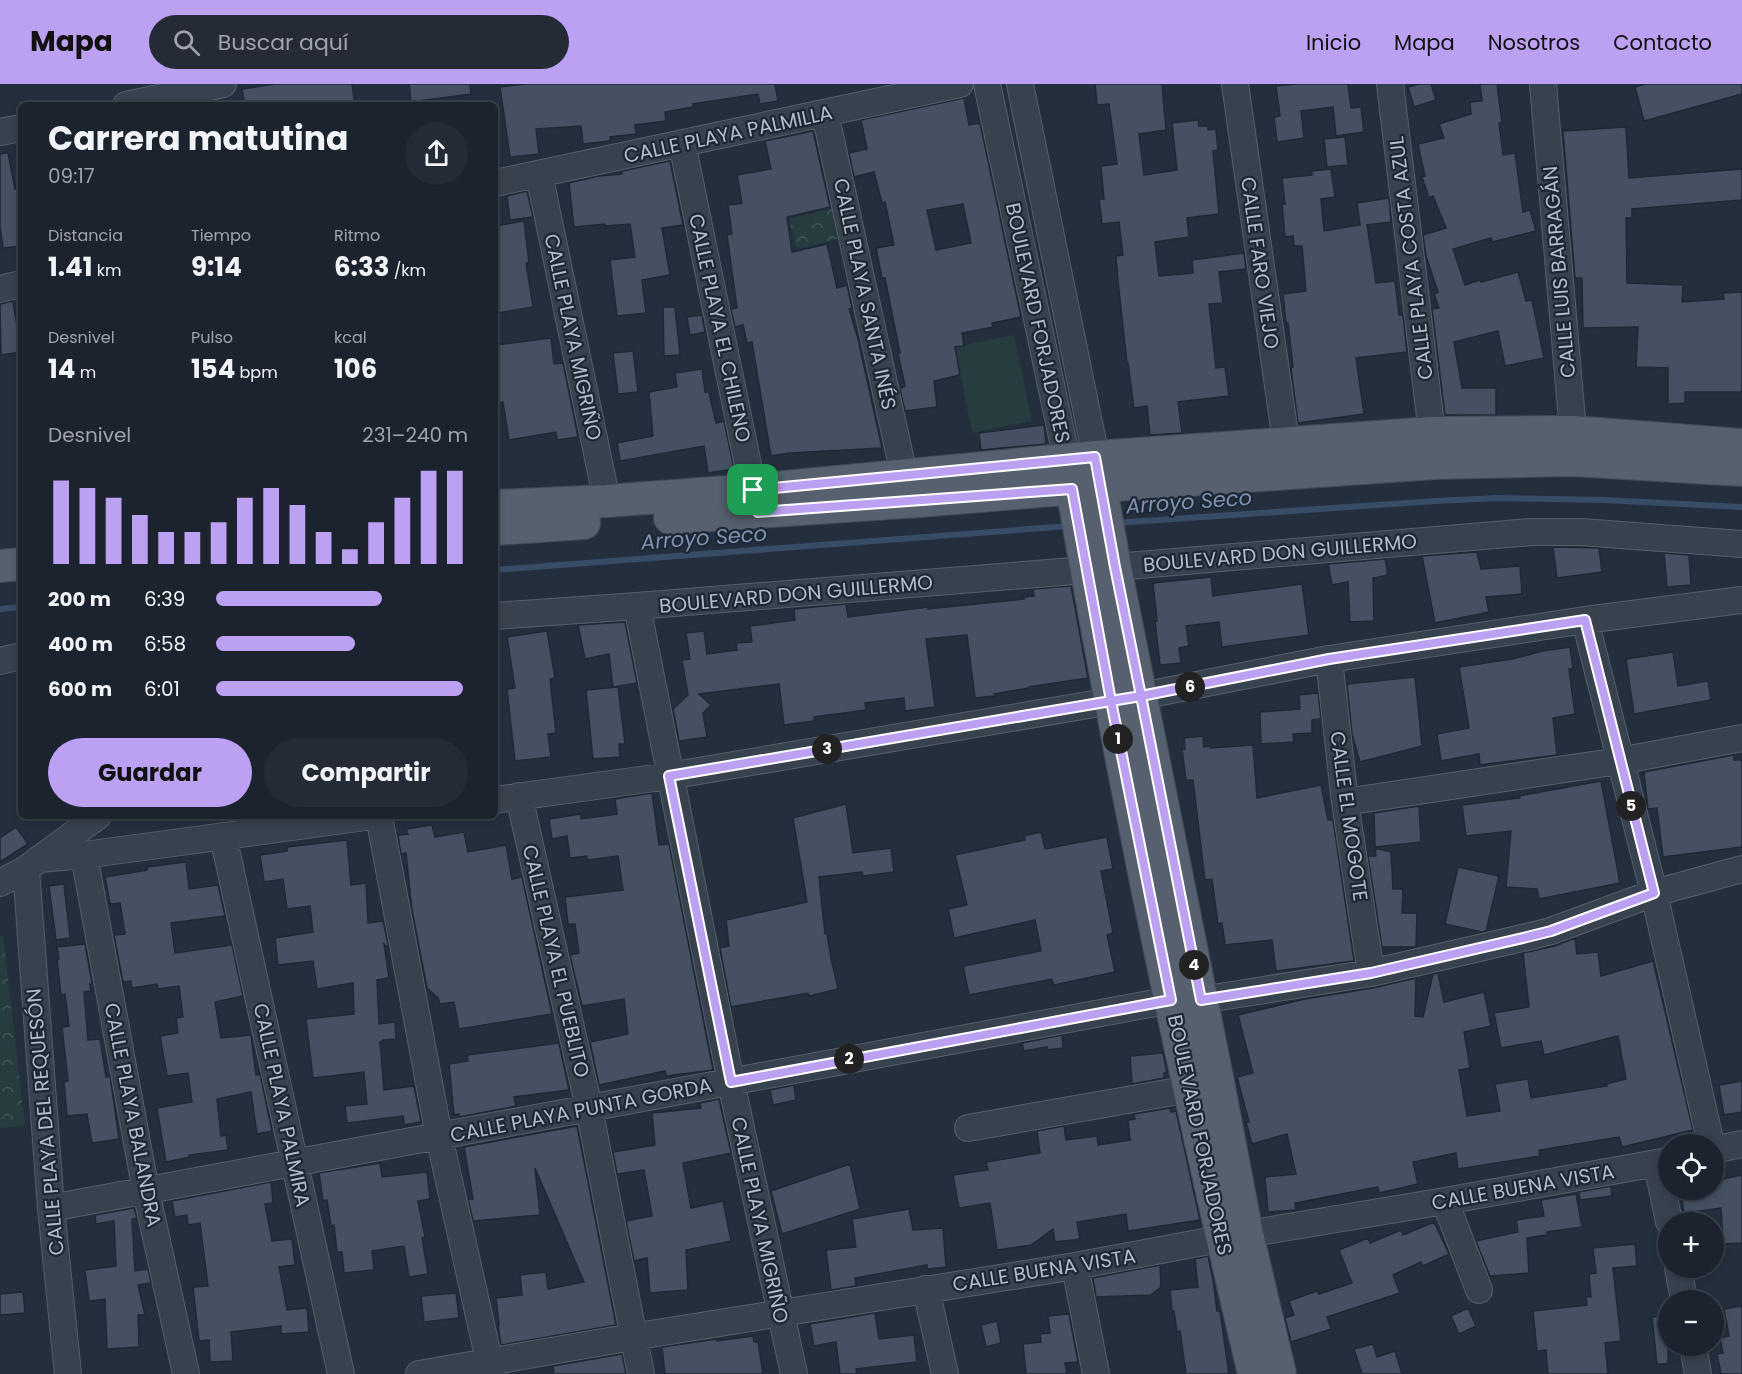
<!DOCTYPE html>
<html lang="es">
<head>
<meta charset="utf-8">
<style>
  body { margin:0; font-family:Poppins,sans-serif; background:#242b36; color:#f1f3f6; height:100vh; display:flex; flex-direction:column; font-size:22px; white-space:nowrap }
  * { box-sizing:border-box; margin:0 }
  p { font-size:20px; color:#a0a4aa }
  .icon { flex:none; width:33px; height:33px; fill:none; stroke:currentColor; stroke-width:2; stroke-linecap:round; stroke-linejoin:round }
  .map { position:relative; flex:1; overflow:hidden }
  .details { position:absolute; left:18px; top:18px; width:480px; height:717px; display:flex; flex-direction:column; background:#1b232e; border-radius:9px; box-shadow:0 3px 9px #0003,0 0 0 2px #39404a }
  .details>* { flex:none }
  .fabs { position:absolute; left:1658px; top:1050px; display:grid; gap:12px }
  .fabs a { display:grid; place-items:center; width:66px; height:66px; border-radius:50%; background:#1b232e; box-shadow:0 3px 9px #0003,0 0 0 2px #39404a; font-size:30px }
  .pin { position:absolute; display:grid; place-items:center; width:51px; height:51px; color:#fff; margin:-26px; border-radius:12px; box-shadow:0 3px 9px #0006 }
  .km { position:absolute; width:30px; height:30px; margin:-15px; border-radius:50%; background:#222; color:#fff; font-size:16px; line-height:30px; text-align:center }
  .round { display:grid; place-items:center; flex:none; width:63px; height:63px; border-radius:32px; background:#242b36 }
  .overview { display:flex; align-items:center; justify-content:space-between; height:102px; padding:0 30px }
  h1 { font-size:33px; font-weight:700; line-height:45px }
  .stats { display:grid; grid-template-columns:repeat(3,1fr); gap:9px; height:102px; padding:6px 30px }
  .stats div { display:grid; align-content:center }
  .stats b { font-size:26px; font-weight:700 }
  .stats small { font-size:16px; font-weight:400 }
  .stats p { font-size:16px }
  .chart { height:168px; padding:12px 30px }
  .chart p { display:flex; justify-content:space-between }
  .chart svg { width:100%; height:108px; margin-top:6px; stroke:#bca0f2; stroke-width:6 }
  .action { display:flex; gap:12px; margin-top:auto; padding:12px 30px }
  .action a { flex:1; height:69px; border-radius:36px; background:#bca0f2; color:#111; font-size:24px; font-weight:700; line-height:69px; text-align:center }
  .action a+a { background:#242b36; color:#f1f3f6 }
  ul { padding:0 30px; list-style:none; font-size:20px }
  li { display:grid; grid-template-columns:96px 72px 1fr; align-items:center; height:45px }
  li i { height:15px; border-radius:8px; background:#bca0f2 }
  header { display:flex; align-items:center; gap:36px; box-sizing:border-box; height:84px; padding:0 30px; background:#bca0f2; color:#111 }
  header strong { font-size:28px }
  nav { display:flex; gap:33px; margin-inline-start:auto; font-size:21px }
  .search { width:420px; height:54px; background:#242b36; display:flex; align-items:center; gap:15px; box-sizing:border-box; padding:0 21px; border-radius:33px; color:#a0a4aa; font-size:22px }
  .map>svg:first-child { display:block }
</style>
</head>
<body>
<header>
<strong>Mapa</strong>
<div class="search"><svg class="icon" aria-label="search" viewBox="0 0 24 24"><circle cx="10" cy="10" r="6"/><path d="M15 15l6 6"/></svg>Buscar aquí</div>
<nav><a>Inicio</a><a>Mapa</a><a>Nosotros</a><a>Contacto</a></nav>
</header>
<div class="map">
<svg width="1742" height="1290" viewBox="0 0 1742 1290">
  <defs>
    <pattern id="park-crowns" width="20" height="18" patternUnits="userSpaceOnUse" patternTransform="scale(1.5)"><rect width="20" height="18" fill="#263c3f"/><path d="M2 6a3 3 0 1 1 6 0M12 15a3 3 0 1 1 6 0" fill="none" stroke="#435659"/></pattern>
  </defs>
  <rect width="100%" height="100%" fill="#242f3e"/>
  <path fill="url(#park-crowns)" d="M838,123L845,153L797,165L789,135Z
    M3,851L25,1042L0,1044V852Z"/>
  <path fill="#263c3f" d="M1014,251L1032,337L972,349L955,263Z"/>
  <g fill="none" stroke-linecap="round" stroke-linejoin="round">
    <path stroke="#394c67" stroke-width="6" d="M1115,439L1436,417L1496,414L1604,416L1742,423
      M495,486L1069,442
      M0,525L21,523"/>
  </g>
  <path fill="#455162" stroke="#1f2835" stroke-width="1.5" fill-rule="evenodd" d="M275,0H352L355,21H245L242,5Z
    M409,0H470L471,10L411,18Z
    M526,0H775L778,17L760,20L758,10L693,20V23L665,28L666,37L635,41L636,50L610,53V57L583,60L581,42L536,45L539,70L510,73L500,3Z
    M1095,0H1162L1166,46L1139,50L1144,91L1177,86L1172,39L1198,36L1199,42H1208V46L1216,45L1218,66L1213,67L1219,130L1187,134L1189,153L1155,158L1159,192L1193,189L1192,176L1244,169L1246,185L1219,188L1223,219L1209,220L1216,284L1225,283L1229,312L1178,318L1182,349L1150,351L1147,322L1134,324L1128,279H1127L1118,197L1116,172L1123,171L1119,138L1102,140L1099,115H1104L1101,82L1117,80L1109,20L1097,21Z
    M1296,0H1348L1351,24L1361,23L1364,48L1336,52L1333,23L1301,27L1304,54L1277,58L1274,33L1280,32L1276,2Z
    M1420,0H1431L1436,16L1414,23L1408,3Z
    M1480,0H1497L1502,39H1499L1503,71L1515,69L1523,128L1530,126L1536,147L1492,158L1491,154L1453,165L1465,201L1480,196L1481,198L1518,188L1526,217L1532,216L1544,274L1505,282L1498,247L1454,258L1462,304H1496V331H1445L1432,225L1439,224L1434,210L1438,208L1426,172L1423,151L1446,144L1433,112L1429,114L1422,93L1425,92L1418,60L1444,54L1439,40L1471,30L1470,18L1482,17Z
    M1645,0H1742V10L1644,37L1635,3Z
    M964,14L969,41L980,39L1021,233L992,239L993,243L962,249L964,262L955,263L960,291L934,297L937,323L905,327L900,305L905,302L898,269H900L885,194H882L876,164L894,161L885,118L882,119L874,88L854,93L849,69L867,65L861,36ZM963,120L971,159L936,166L927,126Z
    M1626,43L1629,94L1742,85V116L1632,125V134H1626L1627,199L1683,201L1682,218L1724,215L1723,209L1742,208V308H1685V319L1668,320V284L1636,283L1638,243L1583,244L1582,194H1575L1563,47Z
    M813,47L830,123L787,133L792,168L827,160L837,204L847,201L852,224L849,225L858,255L882,364L789,369L771,372L752,258L747,259L743,241L735,243L731,225L737,224L727,151L732,150L728,121L742,119L737,91L771,85L765,57Z
    M1345,53L1348,81L1327,83L1324,55Z
    M8,69L15,105L21,103V162L3,164L0,141V70Z
    M670,77L683,141L662,144L670,191L642,196L646,229L617,232L610,176L635,173L630,140L605,142V140L574,143L569,99L599,92L622,90V87Z
    M1331,85L1335,113L1321,115L1324,147L1360,141L1357,119L1389,114L1391,138L1367,141L1376,199L1395,197L1399,231H1403L1407,268L1356,274L1364,330L1298,339L1291,284L1293,283L1288,239H1286L1283,210L1306,207L1302,162H1294L1293,152L1285,153L1282,120H1285L1282,94L1312,91V87Z
    M527,107L533,133L510,136L507,112Z
    M524,137L529,179H526L533,223L498,229L495,213V205H497L495,142Z
    M13,217L21,268L1,271L0,220Z
    M663,223H675L680,271L664,272Z
    M702,231L705,248L690,251L687,233Z
    M551,254L554,280L563,279L578,353L557,356L556,348L509,356L503,318L495,319V261Z
    M633,267L638,308L618,310L613,269Z
    M702,285L705,308H709L716,339L724,337L734,385L708,389L704,362L620,377L617,359L653,352L649,308L677,303L675,289Z
    M1044,341L1046,360L981,366L979,349Z
    M1553,463L1599,464L1602,488L1557,494Z
    M1477,468L1481,485L1520,482L1522,510L1486,513L1489,528L1435,539L1422,472Z
    M1664,469L1689,471L1691,501L1667,503Z
    M1385,475L1388,491L1373,494L1374,537L1350,538L1348,498L1332,501L1328,480Z
    M1211,493L1213,512L1302,500L1309,551L1222,563L1219,538L1186,542L1189,562L1179,564L1181,579L1160,581L1155,537H1157L1153,499Z
    M1071,502L1088,594L1029,603V604L994,610L995,612L975,614L967,551L926,555L935,623L905,627L904,614L865,619L866,626L814,633V637L784,641L779,600L699,610L711,621L703,629L707,653L679,657L673,625L688,611L682,576L690,575L686,549L704,547L707,570L737,566L736,559L752,558L750,542L795,536L794,525L846,520L848,533L928,523V525L1024,515L1023,513L1034,512L1033,505Z
    M625,538L637,599L613,603L609,570L585,575L578,541Z
    M547,547L555,594L550,595L556,649L548,650L551,673L515,677L507,605L515,604L507,553Z
    M1570,563L1573,585H1569L1575,630L1553,634L1557,671L1480,681L1479,670L1441,677L1437,650L1469,644L1459,583L1512,575L1543,567Z
    M1673,568L1678,602L1708,597L1711,616L1634,630L1626,575Z
    M1415,593L1422,662L1360,678L1352,650L1347,600Z
    M618,603L625,660H619L620,673L593,675L586,606Z
    M1318,609L1321,635L1312,636V649L1293,650L1294,658L1261,660L1260,628L1300,625L1299,611Z
    M1203,652L1204,663L1210,662V664L1253,661L1257,714L1321,701L1328,736H1333L1354,877L1276,887L1272,856L1225,861L1222,839L1218,840L1212,795L1205,796L1193,696H1186L1182,665H1185L1184,654Z
    M1734,671V676H1742V763L1663,773L1657,724L1648,725L1644,688Z
    M1601,697L1620,799L1539,815L1537,805L1506,803L1511,747L1466,752L1462,721L1520,714L1519,712Z
    M652,709L659,761L669,760L713,986L666,992L665,987L599,1001L590,958L628,950L624,915L582,922L570,871L579,869L575,840H568L565,813L623,806L618,772L587,776V772L570,774L567,752L552,755L549,735L581,730V735L617,730L615,715Z
    M846,720L853,769L891,764L894,788L863,792L862,788L819,793L825,850H827L831,874L838,905L809,912L808,909L731,923L720,864L729,862L726,836L807,818L793,734Z
    M1419,722L1421,758L1375,763L1374,729Z
    M432,741L435,753L464,748L468,768L506,761L512,795L522,793L552,930L459,945L454,918L440,920L438,914L427,904L412,826L406,769L401,770L398,751L408,750L406,745Z
    M16,743L28,760L0,778V754Z
    M1041,748L1045,765L1107,753L1113,785L1101,787L1113,849L1107,851L1115,888L1054,901L1052,895L969,911L963,882L1041,867L1035,836L954,854L948,825L967,821L955,771L1025,756L1024,752Z
    M347,756L351,801L366,799L368,839L383,837L389,865L384,860L389,894L377,896L379,940L395,938L396,955L383,956V957L380,958L384,1006L414,1002L421,1038L404,1041L403,1032L347,1039L345,1022L367,1020L364,988L313,994L306,935L354,930L353,899L317,905L313,877L278,881L275,854L313,848L310,822L287,825L283,795L264,798L260,771L287,767V763Z
    M1375,764L1391,768L1393,805H1403L1402,829H1417L1416,863H1382L1368,772H1376Z
    M186,778L189,805L218,801L225,832L171,839L175,869L232,861L243,912L215,918L221,954L251,951L256,991L260,990L272,1047L257,1050L251,1008L217,1015L221,1052L226,1051L228,1066L189,1071L190,1073L166,1078L157,1024L192,1018L188,989L167,992L160,952L178,949L176,934L183,933L179,902L158,905L157,900L132,904L131,897L123,898L114,851L125,850L120,819L110,820L105,793L147,786V783Z
    M1458,783L1499,792L1486,847L1482,848L1445,840Z
    M64,800L70,854L56,856L49,802Z
    M1575,854L1577,870L1598,868L1601,892L1653,877L1693,1046L1622,1063L1619,1053L1539,1066L1540,1072L1458,1085L1456,1069L1413,1078L1418,1100L1379,1109L1378,1103L1295,1119L1296,1126L1268,1128L1265,1093L1296,1090L1287,1050L1252,1060L1246,1038H1249L1237,993L1253,989L1238,931L1305,915L1373,904L1416,894L1415,932L1423,933L1433,890L1438,889L1444,918L1484,908L1491,942L1464,948L1470,984L1459,986L1467,1032L1500,1027L1495,1000L1528,995L1531,1014L1607,1002L1606,1000L1626,995L1618,952L1544,971L1541,957L1501,964L1494,929L1529,923L1523,869L1555,862Z
    M85,860L92,900H90L91,907L84,908L88,956L100,955L106,993L110,992L119,1055L92,1059L87,1030L67,1032L64,998L68,997L62,943L69,942L65,910L61,911L57,875H59L57,863Z
    M1062,951L1063,964L1047,966V963L1024,967L1022,959Z
    M559,959L569,1006L514,1013L516,1022L459,1033V1030L454,1031L449,980L468,977L467,971Z
    M1163,969L1167,988L1164,989V994L1132,1000L1130,972Z
    M1742,997V1028L1724,1031L1719,1001Z
    M794,1001L796,1016L773,1021L770,1006Z
    M719,1015L731,1069L683,1079L691,1124L723,1117L731,1157L686,1166L688,1206L650,1209L647,1174L634,1177L626,1137L652,1132L644,1086L617,1090L613,1068L655,1061L652,1029L701,1024L700,1019Z
    M1170,1024L1171,1028L1176,1027L1200,1136L1128,1147L1126,1130L1077,1138L1080,1155L1055,1158L1053,1145L1031,1161L997,1166L990,1119L959,1124L953,1091L988,1086L986,1078L1040,1069L1037,1047L1064,1042L1066,1056L1097,1052L1098,1061L1130,1056L1128,1036L1135,1035L1134,1030Z
    M577,1042L616,1241L501,1261L498,1241H499L496,1214L522,1211L520,1191L546,1188L548,1205L584,1198L535,1084L540,1131L473,1137L468,1115H473L464,1063Z
    M380,1079L382,1093L427,1088L430,1115L418,1117L425,1153L422,1154L428,1190L409,1193L404,1162L372,1167L374,1186L344,1189L342,1168H337L334,1141L331,1142L327,1116L323,1117L319,1089Z
    M850,1080L860,1125L782,1150L771,1107Z
    M1742,1091V1159L1723,1160L1721,1124L1684,1129L1681,1110L1713,1106V1097Z
    M271,1098L273,1119L265,1120L272,1157L292,1155L295,1181L279,1183L287,1226L307,1224L309,1248L281,1250V1242L231,1248L233,1277L210,1278L209,1256L199,1257L193,1203L208,1202L200,1139L188,1141L187,1131L175,1133L172,1117Z
    M1611,1102L1612,1112L1580,1116L1579,1108Z
    M1576,1110L1582,1143L1547,1148V1151L1527,1154L1529,1189L1490,1192L1476,1157L1518,1148L1516,1136L1544,1132L1541,1116Z
    M134,1124L137,1134L132,1135L135,1187L148,1185L151,1199L138,1201L145,1231H138L139,1263L107,1265L105,1215L89,1217L85,1186L116,1182L114,1137L96,1140L95,1131Z
    M909,1125L913,1146L943,1144L946,1183L927,1185V1181L855,1194L856,1202L831,1206L826,1166L856,1163L852,1135Z
    M1434,1138L1449,1170L1423,1182L1421,1178L1393,1191L1400,1209L1327,1233L1331,1245L1291,1258L1285,1234L1294,1231L1289,1217L1317,1207L1319,1210L1352,1199L1339,1166L1368,1154L1370,1159L1401,1146L1403,1151Z
    M1635,1160L1637,1182L1613,1184L1621,1257L1605,1259L1608,1290H1548L1546,1266L1537,1267L1533,1227L1587,1221L1586,1213H1591L1589,1190L1596,1189L1593,1164Z
    M1208,1172L1213,1196L1217,1227H1220L1229,1290H1186L1180,1247L1177,1248L1174,1227H1172L1170,1206L1198,1203L1195,1175Z
    M1160,1181L1161,1203L1151,1211L1096,1213L1093,1194Z
    M23,1208L25,1229L0,1231V1210Z
    M456,1209L459,1234L424,1238L421,1212Z
    M1742,1222V1290H1721L1717,1270L1723,1269L1720,1254L1729,1252L1724,1225Z
    M1468,1224L1476,1242L1459,1250L1451,1232Z
    M875,1229L879,1255L914,1251L917,1278L856,1285L857,1290H840L836,1258L814,1262L810,1240Z
    M1069,1230L1078,1278L1065,1279L1067,1290H1026L1023,1260L1041,1258L1040,1250L1050,1249L1048,1232Z
    M1668,1231V1280H1657L1652,1233Z
    M997,1237L1001,1259L986,1263L981,1241Z
    M753,1252L754,1258H758L763,1290H665L662,1263L717,1255V1257Z
    M1373,1260L1377,1273L1395,1267L1402,1290H1362L1354,1265Z
    M622,1270L626,1290H554L553,1282Z"/>
  <g fill="none" stroke-linecap="round" stroke-linejoin="round">
    <defs>
      <path id="minor" d="M987,0L1067,376
        M1020,0L1096,373
        M1235,0L1286,358
        M1390,0L1432,349
        M1543,0L1573,348V367
        M126,21L223,0
        M825,29L904,391
        M0,48L21,44
        M682,59L757,425
        M539,90L607,417
        M495,99L960,0
        M0,205L21,200
        M637,522L731,998L794,1290
        M495,532L637,522L1086,486L1115,483L1531,448H1581L1742,460
        M1585,536L1654,809L1711,1060
        M1329,575L1345,718L1371,889
        M0,577L21,572
        M519,712L589,1024L641,1290
        M495,716L669,692L1141,612L1329,575L1585,536L1742,516
        M1345,718L1619,677L1742,654
        M379,732L439,1052L492,1290
        M223,752L341,1290
        M84,771L146,1107L186,1290
        M39,775L84,771L373,732
        M26,785L51,1124L68,1290
        M0,799L26,785L98,732
        M968,1044L1190,1005
        M1713,1066L1742,1060
        M1657,1080L1669,1138
        M1445,1117L1479,1206
        M51,1124L1171,916H1201L1371,889L1527,853L1551,847L1654,809L1742,785
        M1075,1182L1096,1290
        M1678,1184L1684,1216
        M926,1205L945,1290
        M1693,1262L1698,1290
        M419,1290L632,1253L1075,1182L1247,1150L1445,1117L1668,1077"/>
      <path id="major" d="M1097,382L1115,483L1217,993L1247,1150L1280,1290
        M1069,386C1121,689 1183,991 1254,1290
        M495,422L607,417L753,406L1096,373L1432,349L1573,348L1742,361
        M670,434L919,417L1101,402L1435,379L1572,376L1742,386
        M495,445L584,439
        M0,482L21,480"/>
    </defs>
    <use href="#minor" stroke="#565f6c" stroke-width="28"/>
    <use href="#major" stroke="#414a57" stroke-width="34"/>
    <use href="#minor" stroke="#38414e" stroke-width="26"/>
    <use href="#major" stroke="#56606e" stroke-width="32"/>
  </g>
  <g fill="none" stroke-linecap="round" stroke-linejoin="round">
    <defs>
      <path id="route" d="M753,406L758,428L1072,405L1111,617L1171,916L731,998L669,692L1111,617L1141,612L1201,916L1371,889L1527,853L1551,847L1654,809L1585,536L1329,575L1141,612L1115,483L1095,373L753,406"/>
    </defs>
    <use href="#route" stroke="#fff" stroke-width="12"/>
    <use href="#route" stroke="#bca0f2" stroke-width="8"/>
  </g>
  <g text-anchor="middle" stroke-width="4.5" stroke-linejoin="round" paint-order="stroke">
    <g font-size="20" fill="#b4bcc9" stroke="#1d2633">
      <text transform="translate(728 50) rotate(-12)" y="7">CALLE PLAYA PALMILLA</text>
      <text transform="translate(1411 174) rotate(-97)" y="7">CALLE PLAYA COSTA AZUL</text>
      <text transform="translate(1260 179) rotate(82)" y="7">CALLE FARO VIEJO</text>
      <text transform="translate(1559 188) rotate(-95)" y="7">CALLE LUIS BARRAGÁN</text>
      <text transform="translate(865 210) rotate(78)" y="7">CALLE PLAYA SANTA INÉS</text>
      <text transform="translate(1038 239) rotate(78)" y="7">BOULEVARD FORJADORES</text>
      <text transform="translate(720 244) rotate(78)" y="7">CALLE PLAYA EL CHILENO</text>
      <text transform="translate(573 253) rotate(78)" y="7">CALLE PLAYA MIGRIÑO</text>
      <text transform="translate(1280 469) rotate(-5)" y="7">BOULEVARD DON GUILLERMO</text>
      <text transform="translate(796 510) rotate(-5)" y="7">BOULEVARD DON GUILLERMO</text>
      <text transform="translate(1349 732) rotate(82)" y="7">CALLE EL MOGOTE</text>
      <text transform="translate(556 877) rotate(77)" y="7">CALLE PLAYA EL PUEBLITO</text>
      <text transform="translate(282 1021) rotate(78)" y="7">CALLE PLAYA PALMIRA</text>
      <text transform="translate(581 1026) rotate(-11)" y="7">CALLE PLAYA PUNTA GORDA</text>
      <text transform="translate(133 1031) rotate(79)" y="7">CALLE PLAYA BALANDRA</text>
      <text transform="translate(45 1038) rotate(-95)" y="7">CALLE PLAYA DEL REQUESÓN</text>
      <text transform="translate(1200 1051) rotate(78)" y="7">BOULEVARD FORJADORES</text>
      <text transform="translate(1523 1103) rotate(-10)" y="7">CALLE BUENA VISTA</text>
      <text transform="translate(760 1136) rotate(78)" y="7">CALLE PLAYA MIGRIÑO</text>
      <text transform="translate(1044 1186) rotate(-9)" y="7">CALLE BUENA VISTA</text>
    </g>
    <g font-size="21" font-style="italic" fill="#7c92b1" stroke="#1d2633">
      <text transform="translate(1189 418) rotate(-4)" y="7">Arroyo Seco</text>
      <text transform="translate(704 454) rotate(-4)" y="7">Arroyo Seco</text>
    </g>
  </g>
</svg>
<div class="fabs">
<a><svg class="icon" aria-label="locate" viewBox="0 0 24 24"><circle cx="12" cy="12" r="6"/><path d="M12 2v4M12 18v4M2 12h4M18 12h4"/></svg></a>
<a>+</a>
<a>−</a>
</div>
<div class="pin" style="left:753px;top:406px;background:#1e9e55"><svg class="icon" aria-label="arrive" viewBox="0 0 24 24"><path d="M6 21V4h12l-3 4 3 4H6"/></svg></div>
<b class="km" style="left:1118px;top:655px">1</b>
<b class="km" style="left:849px;top:975px">2</b>
<b class="km" style="left:827px;top:665px">3</b>
<b class="km" style="left:1194px;top:881px">4</b>
<b class="km" style="left:1631px;top:722px">5</b>
<b class="km" style="left:1190px;top:603px">6</b>
<section class="details">
<div class="overview"><div><h1>Carrera matutina</h1><p>09:17</p></div><a class="round"><svg class="icon" aria-label="share" viewBox="0 0 24 24"><path d="M12 15V3M7 8l5-5 5 5M5 13v7h14v-7"/></svg></a></div>
<div class="stats">
<div><p>Distancia</p><b>1.41<small> km</small></b></div>
<div><p>Tiempo</p><b>9:14</b></div>
<div><p>Ritmo</p><b>6:33<small> /km</small></b></div>
</div>
<div class="stats">
<div><p>Desnivel</p><b>14<small> m</small></b></div>
<div><p>Pulso</p><b>154<small> bpm</small></b></div>
<div><p>kcal</p><b>106</b></div>
</div>
<div class="chart"><p><span>Desnivel</span>231–240 m</p>
<svg viewBox="0 0 160 44" preserveAspectRatio="none"><path d="M5 44V10M15 44V13M25 44V17M35 44V24M45 44V31M55 44V31M65 44V27M75 44V17M85 44V13M95 44V20M105 44V31M115 44V38M125 44V27M135 44V17M145 44V6M155 44V6"/></svg>
</div>
<ul>
<li><b>200 m</b>6:39<i style="width:66%"></i></li>
<li><b>400 m</b>6:58<i style="width:55%"></i></li>
<li><b>600 m</b>6:01<i style="width:98%"></i></li>
</ul>
<div class="action"><a>Guardar</a><a>Compartir</a></div>
</section>
</div>
</body>
</html>
